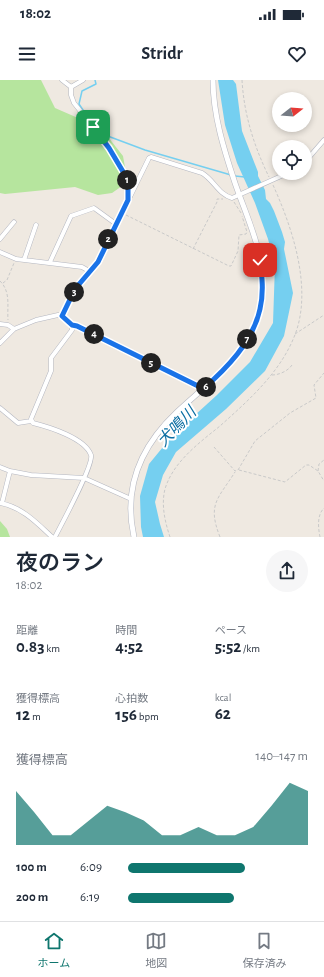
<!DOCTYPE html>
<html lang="ja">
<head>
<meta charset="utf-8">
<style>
  body { margin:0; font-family:"Alegreya Sans","Noto Sans JP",sans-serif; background:#f6f6f7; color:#1f2937; height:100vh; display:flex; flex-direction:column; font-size:15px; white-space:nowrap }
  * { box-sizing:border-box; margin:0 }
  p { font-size:13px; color:#747a83 }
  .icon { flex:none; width:22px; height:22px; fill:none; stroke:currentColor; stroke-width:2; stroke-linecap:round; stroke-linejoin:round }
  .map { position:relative; height:457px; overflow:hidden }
  .sheet { display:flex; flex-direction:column; background:#fff; flex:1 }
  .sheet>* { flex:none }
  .needle { width:26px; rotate:73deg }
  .fabs { position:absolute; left:272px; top:12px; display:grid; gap:8px }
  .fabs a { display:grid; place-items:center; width:40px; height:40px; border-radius:50%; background:#fff; box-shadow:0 2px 6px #0003; font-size:20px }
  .pin { position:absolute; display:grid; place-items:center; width:34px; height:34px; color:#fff; margin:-17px; border-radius:8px; box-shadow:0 2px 6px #0006 }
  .km { position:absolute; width:20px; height:20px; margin:-10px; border-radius:50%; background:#222; color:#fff; font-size:11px; line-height:20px; text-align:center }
  .round { display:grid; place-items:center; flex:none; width:42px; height:42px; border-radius:21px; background:#f6f6f7 }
  .head { display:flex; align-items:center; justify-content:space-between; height:68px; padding:0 16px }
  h1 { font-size:22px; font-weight:600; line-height:30px }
  .figures { display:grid; grid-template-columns:repeat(3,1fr); gap:6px; height:68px; padding:4px 16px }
  .figures div { display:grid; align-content:center }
  .figures b { font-size:17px; font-weight:600 }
  .figures small { font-size:11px; font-weight:400 }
  .figures p { font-size:11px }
  .chart { height:112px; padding:8px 16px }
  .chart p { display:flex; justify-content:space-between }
  .chart svg { width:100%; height:72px; margin-top:4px; fill:#0f766e; opacity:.7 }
  ul { padding:0 16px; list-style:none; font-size:13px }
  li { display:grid; grid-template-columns:64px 48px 1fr; align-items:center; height:30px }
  li i { height:10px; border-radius:5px; background:#0f766e }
  .status { display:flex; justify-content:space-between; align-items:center; height:28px; padding:0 20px; background:#fff; direction:ltr }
  .status svg { height:11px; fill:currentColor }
  header { display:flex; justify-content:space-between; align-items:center; height:52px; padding:0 16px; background:#fff; font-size:18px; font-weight:600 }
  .dock { display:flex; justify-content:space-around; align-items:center; height:56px; border-top:1px solid #e0e1e3; background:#fff; font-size:11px; color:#747a83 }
  .dock a { display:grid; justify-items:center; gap:2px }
  .dock .selected { color:#0f766e }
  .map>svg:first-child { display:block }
</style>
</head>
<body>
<div class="status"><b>18:02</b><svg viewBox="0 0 49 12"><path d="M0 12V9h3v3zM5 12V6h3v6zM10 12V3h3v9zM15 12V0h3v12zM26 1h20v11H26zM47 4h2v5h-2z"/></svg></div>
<header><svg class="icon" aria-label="menu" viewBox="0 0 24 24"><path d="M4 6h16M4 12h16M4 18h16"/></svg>Stridr<svg class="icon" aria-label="heart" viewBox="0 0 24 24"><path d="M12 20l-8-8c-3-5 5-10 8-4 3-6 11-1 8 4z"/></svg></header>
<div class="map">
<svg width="324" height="457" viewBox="0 0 324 457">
  <rect width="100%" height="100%" fill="#efe9e1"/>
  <path fill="#b6e59e" d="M0,0H41L55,28L101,48L123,76L126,93L122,106L112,113L98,115L75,107L5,114L0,113Z
    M0,441L7,449L10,457H0Z"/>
  <path fill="#75cff0" d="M218,0H233L236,4L242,51L258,92V96L265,110L266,119L270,123L274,131L282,152L285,162L284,169L293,213L284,256L265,291L226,329L176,372L163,395L155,422L160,444L164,457H143L141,447L140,416L149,384L172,356L217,315L250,282L273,243L275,185L268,159L255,123L237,83L225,45Z"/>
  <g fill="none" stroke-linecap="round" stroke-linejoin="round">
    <path stroke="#75cff0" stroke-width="1.5" d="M95,0L96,4L82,11L79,24L85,33H90L96,46L105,55L145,70L231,95
      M235,96L245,97"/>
    <defs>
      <path id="minor" d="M62,0L71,7
        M71,7V15L74,23L93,47L120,86L125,95L128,106V117
        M71,7L83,0
        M305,82L324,60
        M0,159L14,142
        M0,172L16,179L82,187L89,191
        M24,180L36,145
        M50,182L71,136L94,128L116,144
        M62,236L75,209L98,182L149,78L151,77L202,93C214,100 218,114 232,118L288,93
        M0,244L8,245L14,249
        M72,245L77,246L200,307L202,310
        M0,263L14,249L36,240L58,235L62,236L72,245V250L51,278V291L31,339L33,343C49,347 85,358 91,375C94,385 61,445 55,457
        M0,328L18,343L31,341
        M0,387L10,391L31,395L84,398L131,419
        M0,423C22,427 37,443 52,457
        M2,423L10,391"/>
      <path id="tertiary" d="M134,457C123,408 141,366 177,332C207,304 241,280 257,240C275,192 250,147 235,103C224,70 213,35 213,0"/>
    </defs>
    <use href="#minor" stroke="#b4b7c1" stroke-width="5"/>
    <use href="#tertiary" stroke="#b4b7c1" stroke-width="6"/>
    <path stroke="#c9c9c9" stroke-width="1" stroke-dasharray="3 2" stroke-linecap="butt" d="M242,0C244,35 254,66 269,97
      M234,122L241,133
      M126,135L229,186H231L238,171L239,155L246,154L247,152L242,136
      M193,169L217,122V119H223
      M0,201C11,212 7,226 8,240
      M3,203L7,200L14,183
      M295,254L324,235
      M272,295C279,295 288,291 292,285
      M214,367L235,391L238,390L255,361L290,333L316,318L314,305L324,293
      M239,390L285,402L306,385H309L318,391L324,401
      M318,391L319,384L324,380
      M170,457C165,442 161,425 165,409C173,382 199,363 220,346C250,319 282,291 296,252C312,206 292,147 273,105
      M220,457C207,424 218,419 235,392
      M320,457C318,447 317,435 324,428"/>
    <use href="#minor" stroke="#fff" stroke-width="4"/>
    <use href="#tertiary" stroke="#fff" stroke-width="5"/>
  </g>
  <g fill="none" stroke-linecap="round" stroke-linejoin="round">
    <defs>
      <path id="route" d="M93,47L109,68L125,95L128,106V120L98,182L75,209L62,236L72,245L77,246L200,307L202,310C226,289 253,262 260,229C264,212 262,196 260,180"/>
    </defs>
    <use href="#route" stroke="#fff" stroke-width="8"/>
    <use href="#route" stroke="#1a73e8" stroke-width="5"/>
  </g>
  <g text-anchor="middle" stroke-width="4" stroke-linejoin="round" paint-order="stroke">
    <g font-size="16" font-style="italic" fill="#0d6fa3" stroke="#fff">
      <text transform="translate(176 346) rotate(-46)" y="6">犬鳴川</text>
    </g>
  </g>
</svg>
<div class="fabs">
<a><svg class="needle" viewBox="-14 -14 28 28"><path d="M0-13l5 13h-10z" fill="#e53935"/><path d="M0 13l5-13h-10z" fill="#747a83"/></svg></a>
<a><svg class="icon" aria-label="locate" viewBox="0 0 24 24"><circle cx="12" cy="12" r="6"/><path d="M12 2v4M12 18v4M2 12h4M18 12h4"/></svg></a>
</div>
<div class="pin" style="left:93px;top:47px;background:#1e9e55"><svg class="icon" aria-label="arrive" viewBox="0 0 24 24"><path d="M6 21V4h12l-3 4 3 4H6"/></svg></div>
<div class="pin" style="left:260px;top:180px;background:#d93025"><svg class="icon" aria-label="check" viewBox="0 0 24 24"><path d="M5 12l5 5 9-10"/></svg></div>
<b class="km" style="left:127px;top:100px">1</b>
<b class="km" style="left:108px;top:159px">2</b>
<b class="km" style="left:74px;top:212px">3</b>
<b class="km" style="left:94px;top:254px">4</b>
<b class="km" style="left:151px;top:283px">5</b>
<b class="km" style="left:206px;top:307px">6</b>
<b class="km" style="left:247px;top:259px">7</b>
</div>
<section class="sheet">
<div class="head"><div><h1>夜のラン</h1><p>18:02</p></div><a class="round"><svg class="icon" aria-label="share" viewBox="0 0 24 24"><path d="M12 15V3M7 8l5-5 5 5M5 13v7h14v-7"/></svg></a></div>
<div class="figures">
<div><p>距離</p><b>0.83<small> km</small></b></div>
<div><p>時間</p><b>4:52</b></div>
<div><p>ペース</p><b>5:52<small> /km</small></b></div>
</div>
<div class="figures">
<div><p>獲得標高</p><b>12<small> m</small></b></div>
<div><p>心拍数</p><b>156<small> bpm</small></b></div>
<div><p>kcal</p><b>62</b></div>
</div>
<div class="chart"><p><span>獲得標高</span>140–147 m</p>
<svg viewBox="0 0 160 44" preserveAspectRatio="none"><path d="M0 44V11L10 24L20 38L30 38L40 29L50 20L60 24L70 29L80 38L90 38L100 33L110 38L120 38L130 33L140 20L150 6L160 11V44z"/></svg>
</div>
<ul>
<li><b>100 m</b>6:09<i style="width:65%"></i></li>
<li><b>200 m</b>6:19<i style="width:59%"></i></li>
</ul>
</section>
<nav class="dock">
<a class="selected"><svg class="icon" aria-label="home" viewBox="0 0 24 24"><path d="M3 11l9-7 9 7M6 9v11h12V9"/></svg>ホーム</a>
<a><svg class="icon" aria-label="map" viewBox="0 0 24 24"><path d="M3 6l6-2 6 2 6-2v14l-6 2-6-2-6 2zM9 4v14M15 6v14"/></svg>地図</a>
<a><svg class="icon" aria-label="saved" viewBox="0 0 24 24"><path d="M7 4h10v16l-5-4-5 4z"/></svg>保存済み</a>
</nav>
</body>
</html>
